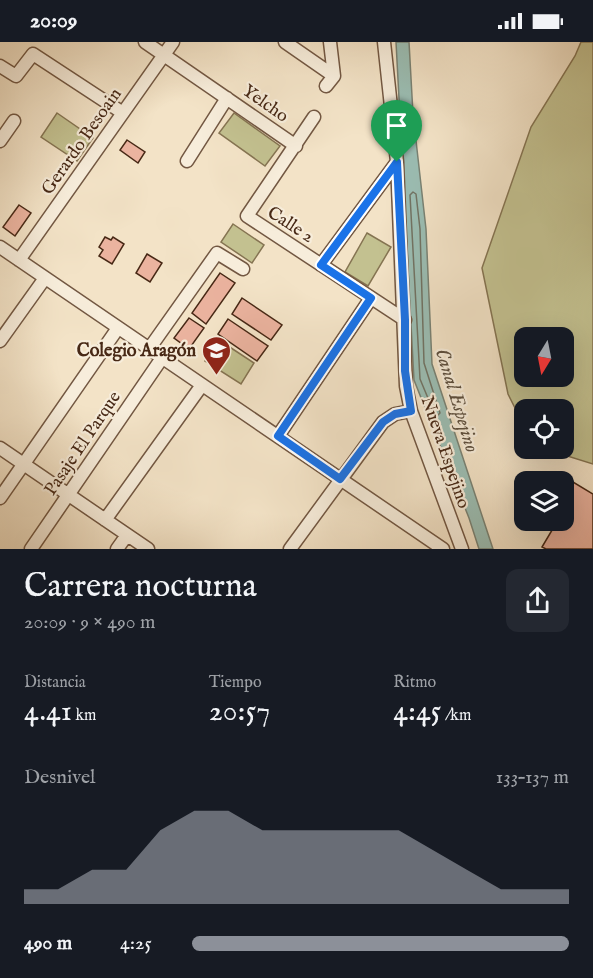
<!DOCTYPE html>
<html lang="es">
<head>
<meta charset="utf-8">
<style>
  body { margin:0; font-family:"IM FELL English",serif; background:#242831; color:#f1f3f6; height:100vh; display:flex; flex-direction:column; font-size:22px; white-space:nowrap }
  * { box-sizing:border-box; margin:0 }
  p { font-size:20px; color:#9ea1a6 }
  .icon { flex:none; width:33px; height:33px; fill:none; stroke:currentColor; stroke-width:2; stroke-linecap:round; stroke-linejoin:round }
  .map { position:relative; height:507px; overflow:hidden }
  .details { display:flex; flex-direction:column; background:#171b24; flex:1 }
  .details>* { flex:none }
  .needle { width:39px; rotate:190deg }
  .controls { position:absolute; left:514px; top:285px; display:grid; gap:12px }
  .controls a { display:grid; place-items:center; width:60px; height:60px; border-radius:12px; background:#171b24; box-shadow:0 6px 24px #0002; font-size:30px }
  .pin { position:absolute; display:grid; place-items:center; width:51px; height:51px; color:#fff; margin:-62px -26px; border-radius:50% 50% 50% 0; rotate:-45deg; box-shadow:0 0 6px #0007 }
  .pin .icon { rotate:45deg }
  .round { display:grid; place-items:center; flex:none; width:63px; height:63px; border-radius:12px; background:#242831 }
  .overview { display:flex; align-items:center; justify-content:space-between; height:102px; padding:0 24px }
  h1 { font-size:33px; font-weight:600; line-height:45px }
  .stats { display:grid; grid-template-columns:repeat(3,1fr); gap:9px; height:102px; padding:6px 24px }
  .stats div { display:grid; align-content:center }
  .stats b { font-size:30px; font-weight:600 }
  .stats small { font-size:16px; font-weight:400 }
  .stats p { font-size:16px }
  .chart { height:168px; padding:12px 24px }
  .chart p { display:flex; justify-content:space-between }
  .chart svg { width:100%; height:108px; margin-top:6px; fill:#8c9099; opacity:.7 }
  ul { padding:0 24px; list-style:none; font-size:20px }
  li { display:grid; grid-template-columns:96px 72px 1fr; align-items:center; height:45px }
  li i { height:15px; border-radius:8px; background:#8c9099 }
  .status { display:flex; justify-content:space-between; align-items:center; height:42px; padding:0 30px; background:#171b24; direction:ltr }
  .status svg { height:16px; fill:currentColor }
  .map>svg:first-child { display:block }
</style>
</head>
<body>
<div class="status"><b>20:09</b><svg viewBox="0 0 49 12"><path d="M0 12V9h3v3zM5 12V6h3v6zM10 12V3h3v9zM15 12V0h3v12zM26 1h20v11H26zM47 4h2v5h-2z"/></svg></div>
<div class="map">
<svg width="593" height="507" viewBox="0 0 593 507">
  <rect width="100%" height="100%" fill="#f3e3c7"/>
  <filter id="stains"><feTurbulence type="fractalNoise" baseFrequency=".00333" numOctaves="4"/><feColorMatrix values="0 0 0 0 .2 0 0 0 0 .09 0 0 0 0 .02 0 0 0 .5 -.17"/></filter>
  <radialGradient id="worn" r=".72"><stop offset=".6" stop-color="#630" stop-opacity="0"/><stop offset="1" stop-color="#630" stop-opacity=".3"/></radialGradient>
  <path fill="#c3c190" stroke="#857452" stroke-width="1.5" fill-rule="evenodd" d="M581,0H593V422L545,407L564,406V368H525V386L508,352L482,226L531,85L575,14ZM525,296H564V334H525Z
    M57,71L93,96L77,119L41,95Z
    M234,71L280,104L265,124L219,91Z
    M233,182L264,203L252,221L221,200Z
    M367,191L391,205L368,244L345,230Z
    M219,298L254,321L241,342L205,319Z"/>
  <path fill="#9bbeb4" stroke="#798274" stroke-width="1.5" d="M396,0H409L413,72L426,187L432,322L493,507H479L469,476L414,338Z"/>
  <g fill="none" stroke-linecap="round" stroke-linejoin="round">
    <path stroke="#717364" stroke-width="1.5" d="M413,150L416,152L420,187L424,321L440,371L437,374L435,373L420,337L410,153Z"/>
  </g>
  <path fill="#ebb39f" stroke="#472815" stroke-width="1.5" d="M127,98L145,110L138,121L120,108Z
    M19,163L31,171L15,194L3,185Z
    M105,195L111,198L113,195L124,202L112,222L99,214L103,208L99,205Z
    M147,212L162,221L150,240L136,231Z
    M220,231L235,241L206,282L192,271Z
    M242,256L282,283L271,298L232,272Z
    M189,276L204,286L189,307L174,296Z
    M228,277L268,304L257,319L218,292Z
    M563,434L593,452V507H546L542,505L558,478H564V440H559Z"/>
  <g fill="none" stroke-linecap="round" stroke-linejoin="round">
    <defs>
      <path id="minor" d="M145,0L296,104
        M285,0L334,34
        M384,0L397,120L406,344L411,369L462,507
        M0,24L16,34L33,12L123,71
        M326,44L334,34L330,0
        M314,75L247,174L405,278
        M0,99L14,79
        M187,119L227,56
        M0,205L443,507
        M19,218L173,0
        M321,223L397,120
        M0,299L45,236
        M149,307L217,211L243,227
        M278,394L371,256
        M0,406L148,507
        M0,456L118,286
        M105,478L202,343
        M31,507L162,316
        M117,507L127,493
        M290,507L383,380L395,372L411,369"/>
    </defs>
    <use href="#minor" stroke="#725742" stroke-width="15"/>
    <use href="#minor" stroke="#f7eddb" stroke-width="12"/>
  </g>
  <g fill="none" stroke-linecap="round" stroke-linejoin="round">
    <defs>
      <path id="route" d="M397,120L405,278V329L411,369L395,372L383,380L340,437L278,394L371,256L321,223Z"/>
    </defs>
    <use href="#route" stroke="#fff" stroke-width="12"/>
    <use href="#route" stroke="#1a73e8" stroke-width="8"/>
  </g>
  <defs>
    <symbol id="school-pin" viewBox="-11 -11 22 30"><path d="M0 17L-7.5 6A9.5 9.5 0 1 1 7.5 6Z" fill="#8f2418" stroke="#f7eddb"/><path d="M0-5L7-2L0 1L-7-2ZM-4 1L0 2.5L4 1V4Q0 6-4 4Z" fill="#fff"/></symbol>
  </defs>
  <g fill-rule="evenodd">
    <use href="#school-pin" x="200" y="292" width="33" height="45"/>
  </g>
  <g text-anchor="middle" stroke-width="4.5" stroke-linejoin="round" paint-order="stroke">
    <g font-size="18" fill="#472815" stroke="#f7eddb">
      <text transform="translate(266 61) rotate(35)" y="6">Yelcho</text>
      <text transform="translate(81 99) rotate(-55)" y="6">Gerardo Besoain</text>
      <text transform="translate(291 182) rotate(33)" y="6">Calle 2</text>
      <text transform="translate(82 401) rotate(-56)" y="6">Pasaje El Parque</text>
      <text transform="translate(446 410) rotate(71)" y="6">Nueva Espejino</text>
    </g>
    <g font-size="18" font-weight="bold" fill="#472815" stroke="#f7eddb" text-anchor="end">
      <text x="196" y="314">Colegio Aragón</text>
    </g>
    <g font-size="20" font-style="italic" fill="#5c4e3d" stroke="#f7eddb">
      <text transform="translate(458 358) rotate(73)" y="7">Canal Espejino</text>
    </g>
  </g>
  <rect width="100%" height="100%" filter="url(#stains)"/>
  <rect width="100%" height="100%" fill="url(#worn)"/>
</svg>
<div class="controls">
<a><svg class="needle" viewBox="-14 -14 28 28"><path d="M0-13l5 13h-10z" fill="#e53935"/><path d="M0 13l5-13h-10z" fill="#9ea1a6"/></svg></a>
<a><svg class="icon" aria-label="locate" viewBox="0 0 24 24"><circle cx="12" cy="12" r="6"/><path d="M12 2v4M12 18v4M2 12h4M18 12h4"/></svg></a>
<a><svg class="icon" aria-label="layers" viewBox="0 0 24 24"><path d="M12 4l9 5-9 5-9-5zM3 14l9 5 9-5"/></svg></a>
</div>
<div class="pin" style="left:397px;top:120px;background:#1e9e55"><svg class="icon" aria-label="arrive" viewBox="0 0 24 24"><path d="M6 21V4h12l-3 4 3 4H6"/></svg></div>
</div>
<section class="details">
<div class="overview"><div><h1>Carrera nocturna</h1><p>20:09 · 9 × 490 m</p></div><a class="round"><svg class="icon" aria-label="share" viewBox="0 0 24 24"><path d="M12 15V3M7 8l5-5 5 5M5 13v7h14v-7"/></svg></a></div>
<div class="stats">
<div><p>Distancia</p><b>4.41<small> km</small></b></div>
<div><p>Tiempo</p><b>20:57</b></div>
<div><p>Ritmo</p><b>4:45<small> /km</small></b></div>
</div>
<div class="chart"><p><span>Desnivel</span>133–137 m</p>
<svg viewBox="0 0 160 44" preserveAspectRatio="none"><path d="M0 44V38L10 38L20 30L30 30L40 14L50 6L60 6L70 14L80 14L90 14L100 14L110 14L120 22L130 30L140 38L150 38L160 38V44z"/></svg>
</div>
<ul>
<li><b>490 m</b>4:25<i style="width:100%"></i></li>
</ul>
</section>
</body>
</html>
